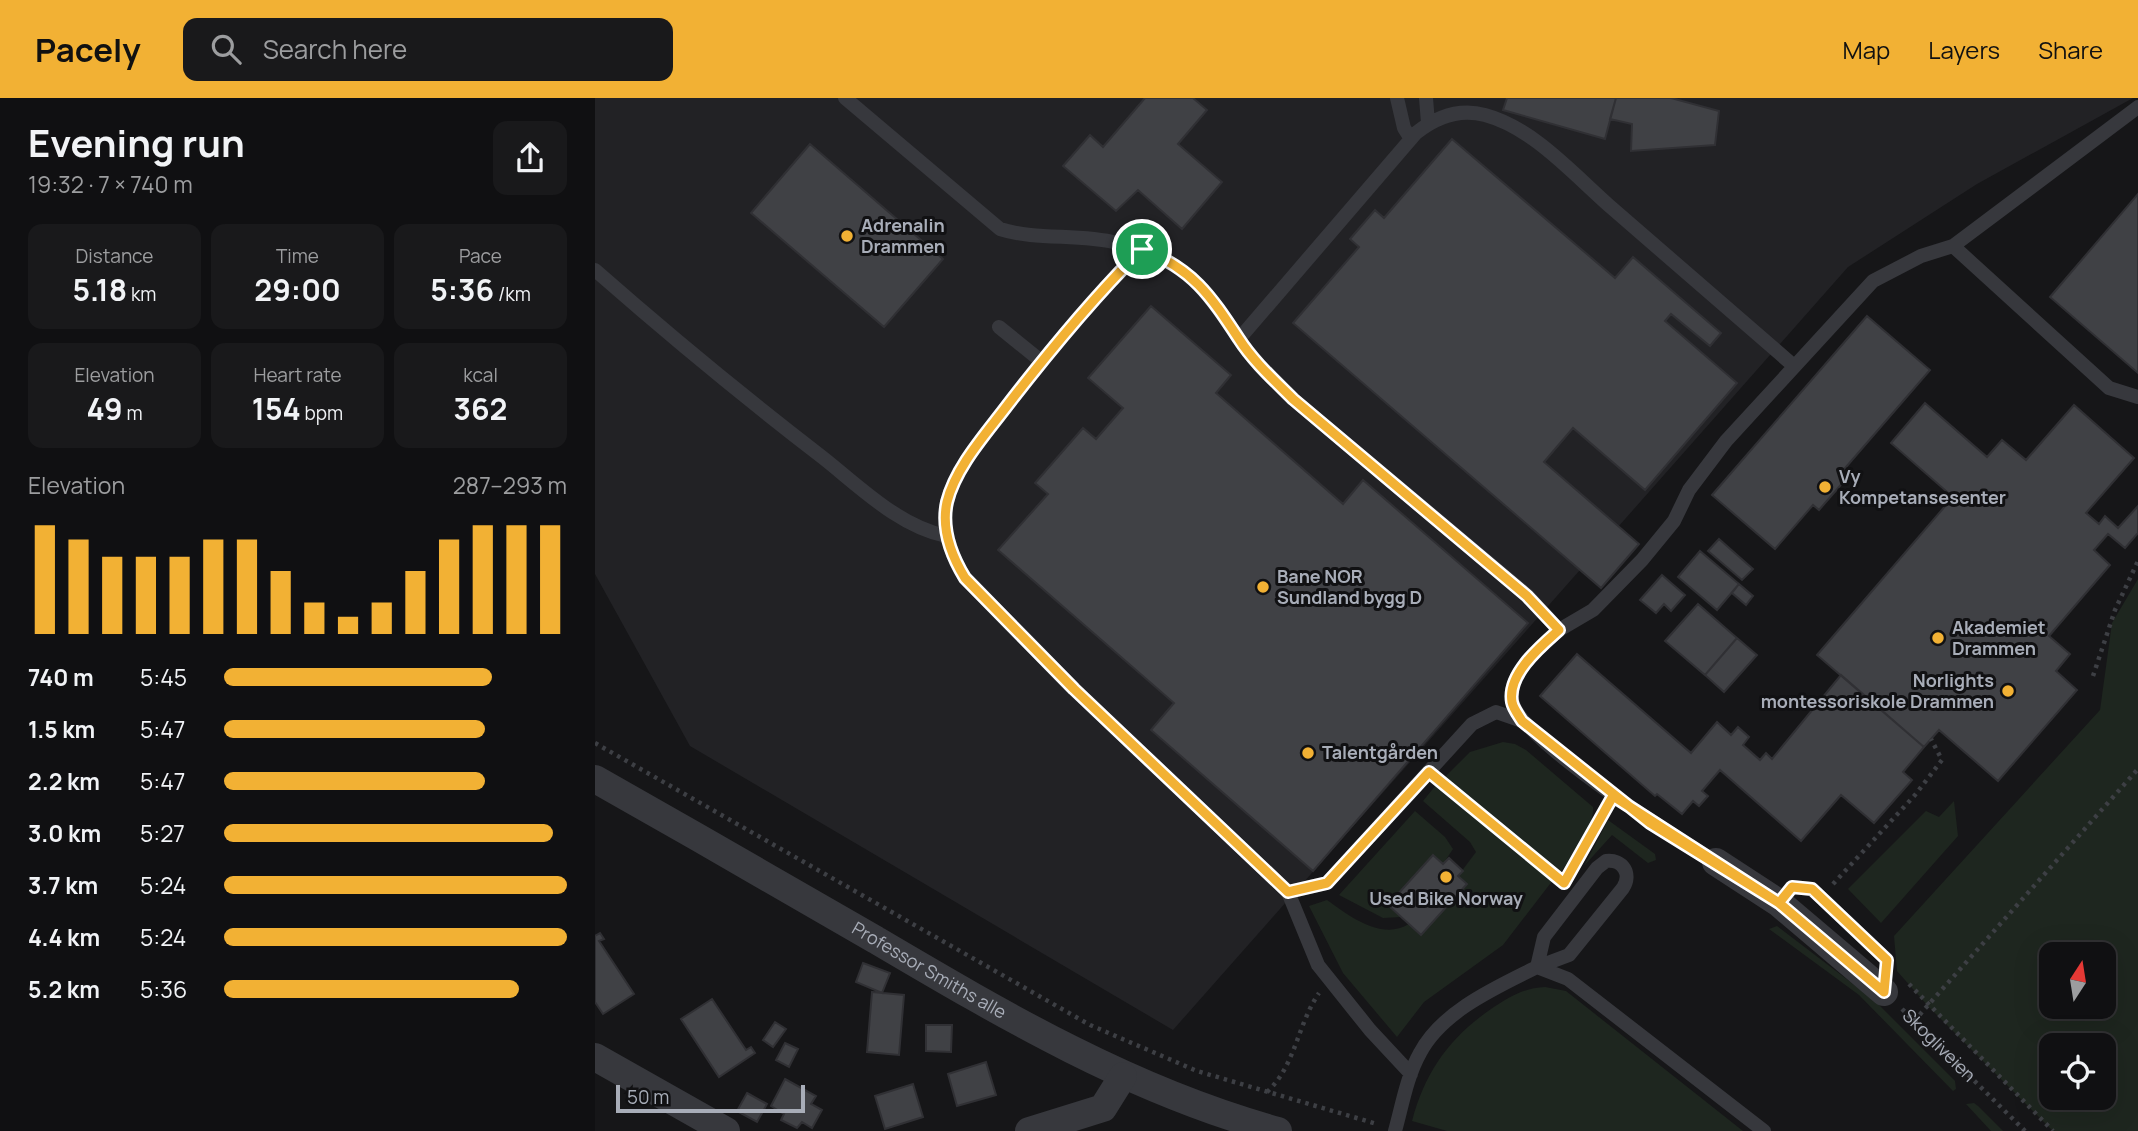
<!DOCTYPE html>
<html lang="en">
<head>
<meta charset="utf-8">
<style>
  body { margin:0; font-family:Manrope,sans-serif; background:#19191b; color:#f1f3f6; height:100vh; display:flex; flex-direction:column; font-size:26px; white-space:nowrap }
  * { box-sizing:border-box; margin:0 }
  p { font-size:23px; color:#9c9d9f }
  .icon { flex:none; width:38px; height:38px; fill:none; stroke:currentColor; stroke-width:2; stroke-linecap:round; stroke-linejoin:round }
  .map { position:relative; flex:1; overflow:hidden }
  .drawer { display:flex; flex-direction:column; background:#101012; width:595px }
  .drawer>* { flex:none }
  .needle { width:46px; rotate:12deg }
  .buttons { position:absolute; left:1444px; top:844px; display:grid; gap:14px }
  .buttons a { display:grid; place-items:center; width:77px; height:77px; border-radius:14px; background:#101012; box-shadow:0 7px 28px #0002,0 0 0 2px #303032; font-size:35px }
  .scale { position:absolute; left:21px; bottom:18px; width:189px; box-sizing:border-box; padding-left:7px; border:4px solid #a8adb8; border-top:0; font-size:19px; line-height:24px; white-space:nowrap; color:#a8adb8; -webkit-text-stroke:5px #111113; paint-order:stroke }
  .pin { position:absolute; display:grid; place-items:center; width:60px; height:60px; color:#fff; margin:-30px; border:4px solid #fff; border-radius:50%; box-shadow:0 2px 7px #0007 }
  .round { display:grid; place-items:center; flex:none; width:74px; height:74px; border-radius:14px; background:#19191b }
  .overview { display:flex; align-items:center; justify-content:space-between; height:119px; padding:0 28px }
  h1 { font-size:38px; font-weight:700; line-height:52px }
  .figures { display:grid; grid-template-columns:repeat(3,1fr); gap:10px; height:119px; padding:7px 28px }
  .figures div { display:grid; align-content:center; border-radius:14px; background:#19191b; text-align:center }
  .figures b { font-size:30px; font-weight:700 }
  .figures small { font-size:19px; font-weight:400 }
  .figures p { font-size:19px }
  .chart { height:196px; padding:14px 28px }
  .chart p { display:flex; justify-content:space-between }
  .chart svg { width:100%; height:126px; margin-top:7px; stroke:#f2b134; stroke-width:6 }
  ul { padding:0 28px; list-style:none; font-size:23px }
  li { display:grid; grid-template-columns:112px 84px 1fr; align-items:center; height:52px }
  li i { height:18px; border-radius:9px; background:#f2b134 }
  header { display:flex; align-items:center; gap:42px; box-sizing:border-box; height:98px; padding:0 35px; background:#f2b134; color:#111 }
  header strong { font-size:33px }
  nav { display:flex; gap:38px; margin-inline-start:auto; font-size:24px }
  .search { width:490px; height:63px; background:#19191b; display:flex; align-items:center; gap:18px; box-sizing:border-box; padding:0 24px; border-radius:14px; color:#9c9d9f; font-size:26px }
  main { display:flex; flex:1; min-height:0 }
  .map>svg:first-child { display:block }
</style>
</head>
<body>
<header>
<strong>Pacely</strong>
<div class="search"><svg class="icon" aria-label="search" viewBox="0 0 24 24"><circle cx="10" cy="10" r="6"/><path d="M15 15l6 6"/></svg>Search here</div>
<nav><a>Map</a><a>Layers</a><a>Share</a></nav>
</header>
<main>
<section class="drawer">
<div class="overview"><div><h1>Evening run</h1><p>19:32 · 7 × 740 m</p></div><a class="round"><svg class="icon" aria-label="share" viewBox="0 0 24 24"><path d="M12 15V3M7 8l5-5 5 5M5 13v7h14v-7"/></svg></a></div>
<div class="figures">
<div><p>Distance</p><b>5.18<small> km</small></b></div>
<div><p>Time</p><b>29:00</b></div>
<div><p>Pace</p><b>5:36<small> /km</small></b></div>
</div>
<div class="figures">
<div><p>Elevation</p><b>49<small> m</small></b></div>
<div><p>Heart rate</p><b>154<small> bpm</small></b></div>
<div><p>kcal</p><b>362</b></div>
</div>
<div class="chart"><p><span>Elevation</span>287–293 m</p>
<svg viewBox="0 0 160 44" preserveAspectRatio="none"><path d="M5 44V6M15 44V11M25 44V17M35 44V17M45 44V17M55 44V11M65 44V11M75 44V22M85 44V33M95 44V38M105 44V33M115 44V22M125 44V11M135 44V6M145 44V6M155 44V6"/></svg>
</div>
<ul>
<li><b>740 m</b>5:45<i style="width:78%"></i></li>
<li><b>1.5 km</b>5:47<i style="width:76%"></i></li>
<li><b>2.2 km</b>5:47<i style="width:76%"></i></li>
<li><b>3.0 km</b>5:27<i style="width:96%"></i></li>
<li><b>3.7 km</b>5:24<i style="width:100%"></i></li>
<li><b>4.4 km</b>5:24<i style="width:100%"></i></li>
<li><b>5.2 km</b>5:36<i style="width:86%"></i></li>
</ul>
</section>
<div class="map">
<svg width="1543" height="1033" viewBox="0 0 1543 1033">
  <rect width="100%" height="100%" fill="#161618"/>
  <path fill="#222225" d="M0,0H1538L1382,86L1253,169L578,932L95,648L0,476Z"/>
  <path fill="#1e261f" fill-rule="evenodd" d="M1543,481V1033H1458L1333,908L1302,873L1299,838L1505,612L1517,525ZM1456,856H1508V908H1456ZM1456,947H1508V999H1456Z
    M908,644L920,646L931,652L998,709C1000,728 976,762 964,776L847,682L875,654Z
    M841,687L958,782L908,847L829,904L802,939L748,875L714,808L732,802C754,818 787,843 814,826L826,837L872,786L863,778L881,754L875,744L828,703Z
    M1359,703L1363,738L1286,825L1253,791L1331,713L1344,719Z
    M820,713L850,739L858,751L848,766L838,757L793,807L806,819L788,820L744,797Z
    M1013,722L1060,756L1061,762L1053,765L1017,737L989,768Z
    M1182,828L1279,902L1360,983L1361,991L1358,993L1264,897L1174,831Z
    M950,889L971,893L1148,1033H852L817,1023C830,974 854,940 896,911C914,899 928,890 950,889Z
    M1379,1005L1383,1008L1408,1033H1396L1371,1006Z"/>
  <path fill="#404145" stroke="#303034" stroke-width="2" d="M550,0H598L612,12L583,46L627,84L587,131L543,92L521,113L468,68L495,37L508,49Z
    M912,0H1021L1010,41L908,12Z
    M1021,0H1076L1124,13L1120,47L1036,53L1037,26L1015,21Z
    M857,41L1020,180L1038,159L1126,235L1115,248L1076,216L1070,223L1142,285L1050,392L978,330L949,364L1044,446L1006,490L698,225L764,149L755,141L780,112L789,120Z
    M215,46L348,161L289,229L156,115Z
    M1543,96V275L1455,199Z
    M556,208L636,277L621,295L748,406L768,382L933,525L718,773L556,632L579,605L403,452L453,396L440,385L488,330L501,341L528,310L493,280Z
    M1272,218L1335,272L1245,376L1251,381L1224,412L1218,407L1180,451L1117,397Z
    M1330,305L1392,359L1407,342L1431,362L1479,307L1539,360L1491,415L1504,426L1510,418L1523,430L1543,408V435L1530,450L1513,436L1499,452L1515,467L1454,538L1475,556L1461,573L1482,592L1403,683L1344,632L1329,649L1222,557L1358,399L1296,345Z
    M1124,441L1158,471L1147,482L1113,453Z
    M1105,453L1144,486L1122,512L1083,479Z
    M1067,477L1090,497L1076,513L1069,506L1061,515L1045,502Z
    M1144,486L1158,498L1151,507L1137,495Z
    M1103,506L1142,540L1110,577L1070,543Z
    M1142,540L1162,557L1129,594L1110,577Z
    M982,556L1096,655L1122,624L1136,637L1143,629L1154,639L1148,647L1165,662L1171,655L1177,661L1246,577L1329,649L1308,674L1317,682L1279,725L1246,697L1206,743L1125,672L1107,693L1113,698L1104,708L1098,703L1087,716L1062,696L1060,698L945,598Z
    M838,757L848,766L854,760L868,773L863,778L872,786L826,837L793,807Z
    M5,835L9,841L4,843L39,896L8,916L0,904V838Z
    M268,865L295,875L287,895L261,884Z
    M277,894L309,897L304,957L272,954Z
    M117,901L151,952L156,949L160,955L124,979L86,921Z
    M180,924L191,931L178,949L168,942Z
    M331,927H357L356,954L331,953Z
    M190,945L203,951L194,969L181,962Z
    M391,964L401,997L362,1008L353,976Z
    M190,981L221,998L216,1006L227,1012L217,1030L207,1024L202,1030L186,1022L189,1016L176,1008Z
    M318,986L328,1019L290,1031L280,998Z
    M152,995L172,1006L162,1024L142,1013Z"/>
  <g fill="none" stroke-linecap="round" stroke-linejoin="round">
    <g stroke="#3d3f44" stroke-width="4.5" stroke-dasharray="3.5 5" stroke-linecap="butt">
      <path d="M1498,578L1520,512L1543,463"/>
      <path d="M0,645L495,927L602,973L782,1026"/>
      <path d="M848,686L968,785"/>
      <path d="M986,757L1009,712"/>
      <path d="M1238,786L1320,697L1347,662L1336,641"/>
      <path d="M1314,886L1458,1033"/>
      <path id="s1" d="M1307,911L1430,1033"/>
      <path d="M1319,923L1543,671"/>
      <path d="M672,994C701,967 702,927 724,895"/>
    </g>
    <path stroke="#37383d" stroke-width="14" d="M250,0L405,131C443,143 483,135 522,145C590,162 607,186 644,241C659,264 679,282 698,301L932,497L964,532C945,549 915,573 917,601C919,639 1085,742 1121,764
      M802,0L809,30L816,41
      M831,0L833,25
      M1358,148L1514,290L1543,299
      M547,151C496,202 451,257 408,313C388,339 360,371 352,404C346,431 356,457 370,480L479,591L693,794L732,785L877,626L901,614L927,623
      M0,172C74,237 149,299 227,359C264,388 303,428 351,438
      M404,229L446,263
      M644,241L821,35C841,19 864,10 890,17C939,30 980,78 1018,111C1078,163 1138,215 1199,268
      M964,532L998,512L1047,462L1079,423L1094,392L1131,343L1278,183L1326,158L1358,148L1543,9
      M1011,763C1028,761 1037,776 1028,790L974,857L942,869L949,839L1002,770Z
      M693,794L723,867L775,932L816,976
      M1184,805L1197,789L1217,791L1292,862L1289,894
      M800,1033C807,1008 812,978 825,955C847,913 902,889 942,869L973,881L1169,1033"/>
    <g stroke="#37383d" stroke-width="28">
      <path id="s2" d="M0,681C94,734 188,788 281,842C410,918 537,993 683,1033"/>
      <path d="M1121,764L1184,805L1289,894"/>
      <path d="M0,959L131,1033"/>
      <path d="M434,1033L508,1010L528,978"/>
    </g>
  </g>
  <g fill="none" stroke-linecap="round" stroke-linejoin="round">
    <defs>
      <path id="route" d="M547,151C496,202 451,257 408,313C388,339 360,371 352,404C346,431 356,457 370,480L479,591L693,794L732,785L834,674L969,785L1018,698L1184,805L1289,894L1292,862L1217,791L1197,789L1184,805L1055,725L927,623C924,618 918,610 917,604C912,576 946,548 964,532L932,498L698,301C679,282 658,263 644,241C615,197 598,171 547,151"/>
    </defs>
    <use href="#route" stroke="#fff" stroke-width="14"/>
    <use href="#route" stroke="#f2b134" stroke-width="9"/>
  </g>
  <g fill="#f2b134" stroke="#111113" stroke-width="2.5">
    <circle cx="252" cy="138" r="7"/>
    <circle cx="1230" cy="389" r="7"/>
    <circle cx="668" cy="489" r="7"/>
    <circle cx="1343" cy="540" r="7"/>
    <circle cx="1413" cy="593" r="7"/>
    <circle cx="713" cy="655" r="7"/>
    <circle cx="851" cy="779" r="7"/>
  </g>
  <g text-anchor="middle" stroke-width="6" stroke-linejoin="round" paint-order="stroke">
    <g font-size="18" font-weight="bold" fill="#a8adb8" stroke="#111113" text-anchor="start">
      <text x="266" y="134">Adrenalin<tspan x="266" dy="21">Drammen</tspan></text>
      <text x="1244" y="385">Vy<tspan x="1244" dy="21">Kompetansesenter</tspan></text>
      <text x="682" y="485">Bane NOR<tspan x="682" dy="21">Sundland bygg D</tspan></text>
      <text x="1357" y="536">Akademiet<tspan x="1357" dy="21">Drammen</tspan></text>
      <text x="1399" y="589" text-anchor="end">Norlights<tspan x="1399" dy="21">montessoriskole Drammen</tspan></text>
      <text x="727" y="661">Talentgården</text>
      <text x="851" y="807" text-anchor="middle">Used Bike Norway</text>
    </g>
    <g font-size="18" fill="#a8adb8" stroke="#111113">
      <text dy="6" stroke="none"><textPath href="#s2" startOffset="385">Professor Smiths alle</textPath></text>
      <text dy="6" stroke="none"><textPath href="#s1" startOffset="52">Skogliveien</textPath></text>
    </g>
  </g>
</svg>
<div class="buttons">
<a><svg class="needle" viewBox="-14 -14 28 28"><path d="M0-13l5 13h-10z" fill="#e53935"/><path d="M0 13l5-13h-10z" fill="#9c9d9f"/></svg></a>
<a><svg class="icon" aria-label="locate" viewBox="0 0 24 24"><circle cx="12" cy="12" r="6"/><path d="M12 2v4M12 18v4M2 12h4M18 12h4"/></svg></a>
</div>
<div class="scale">50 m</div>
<div class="pin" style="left:547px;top:151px;background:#1e9e55"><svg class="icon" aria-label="arrive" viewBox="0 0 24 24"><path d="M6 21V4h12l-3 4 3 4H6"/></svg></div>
</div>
</main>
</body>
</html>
